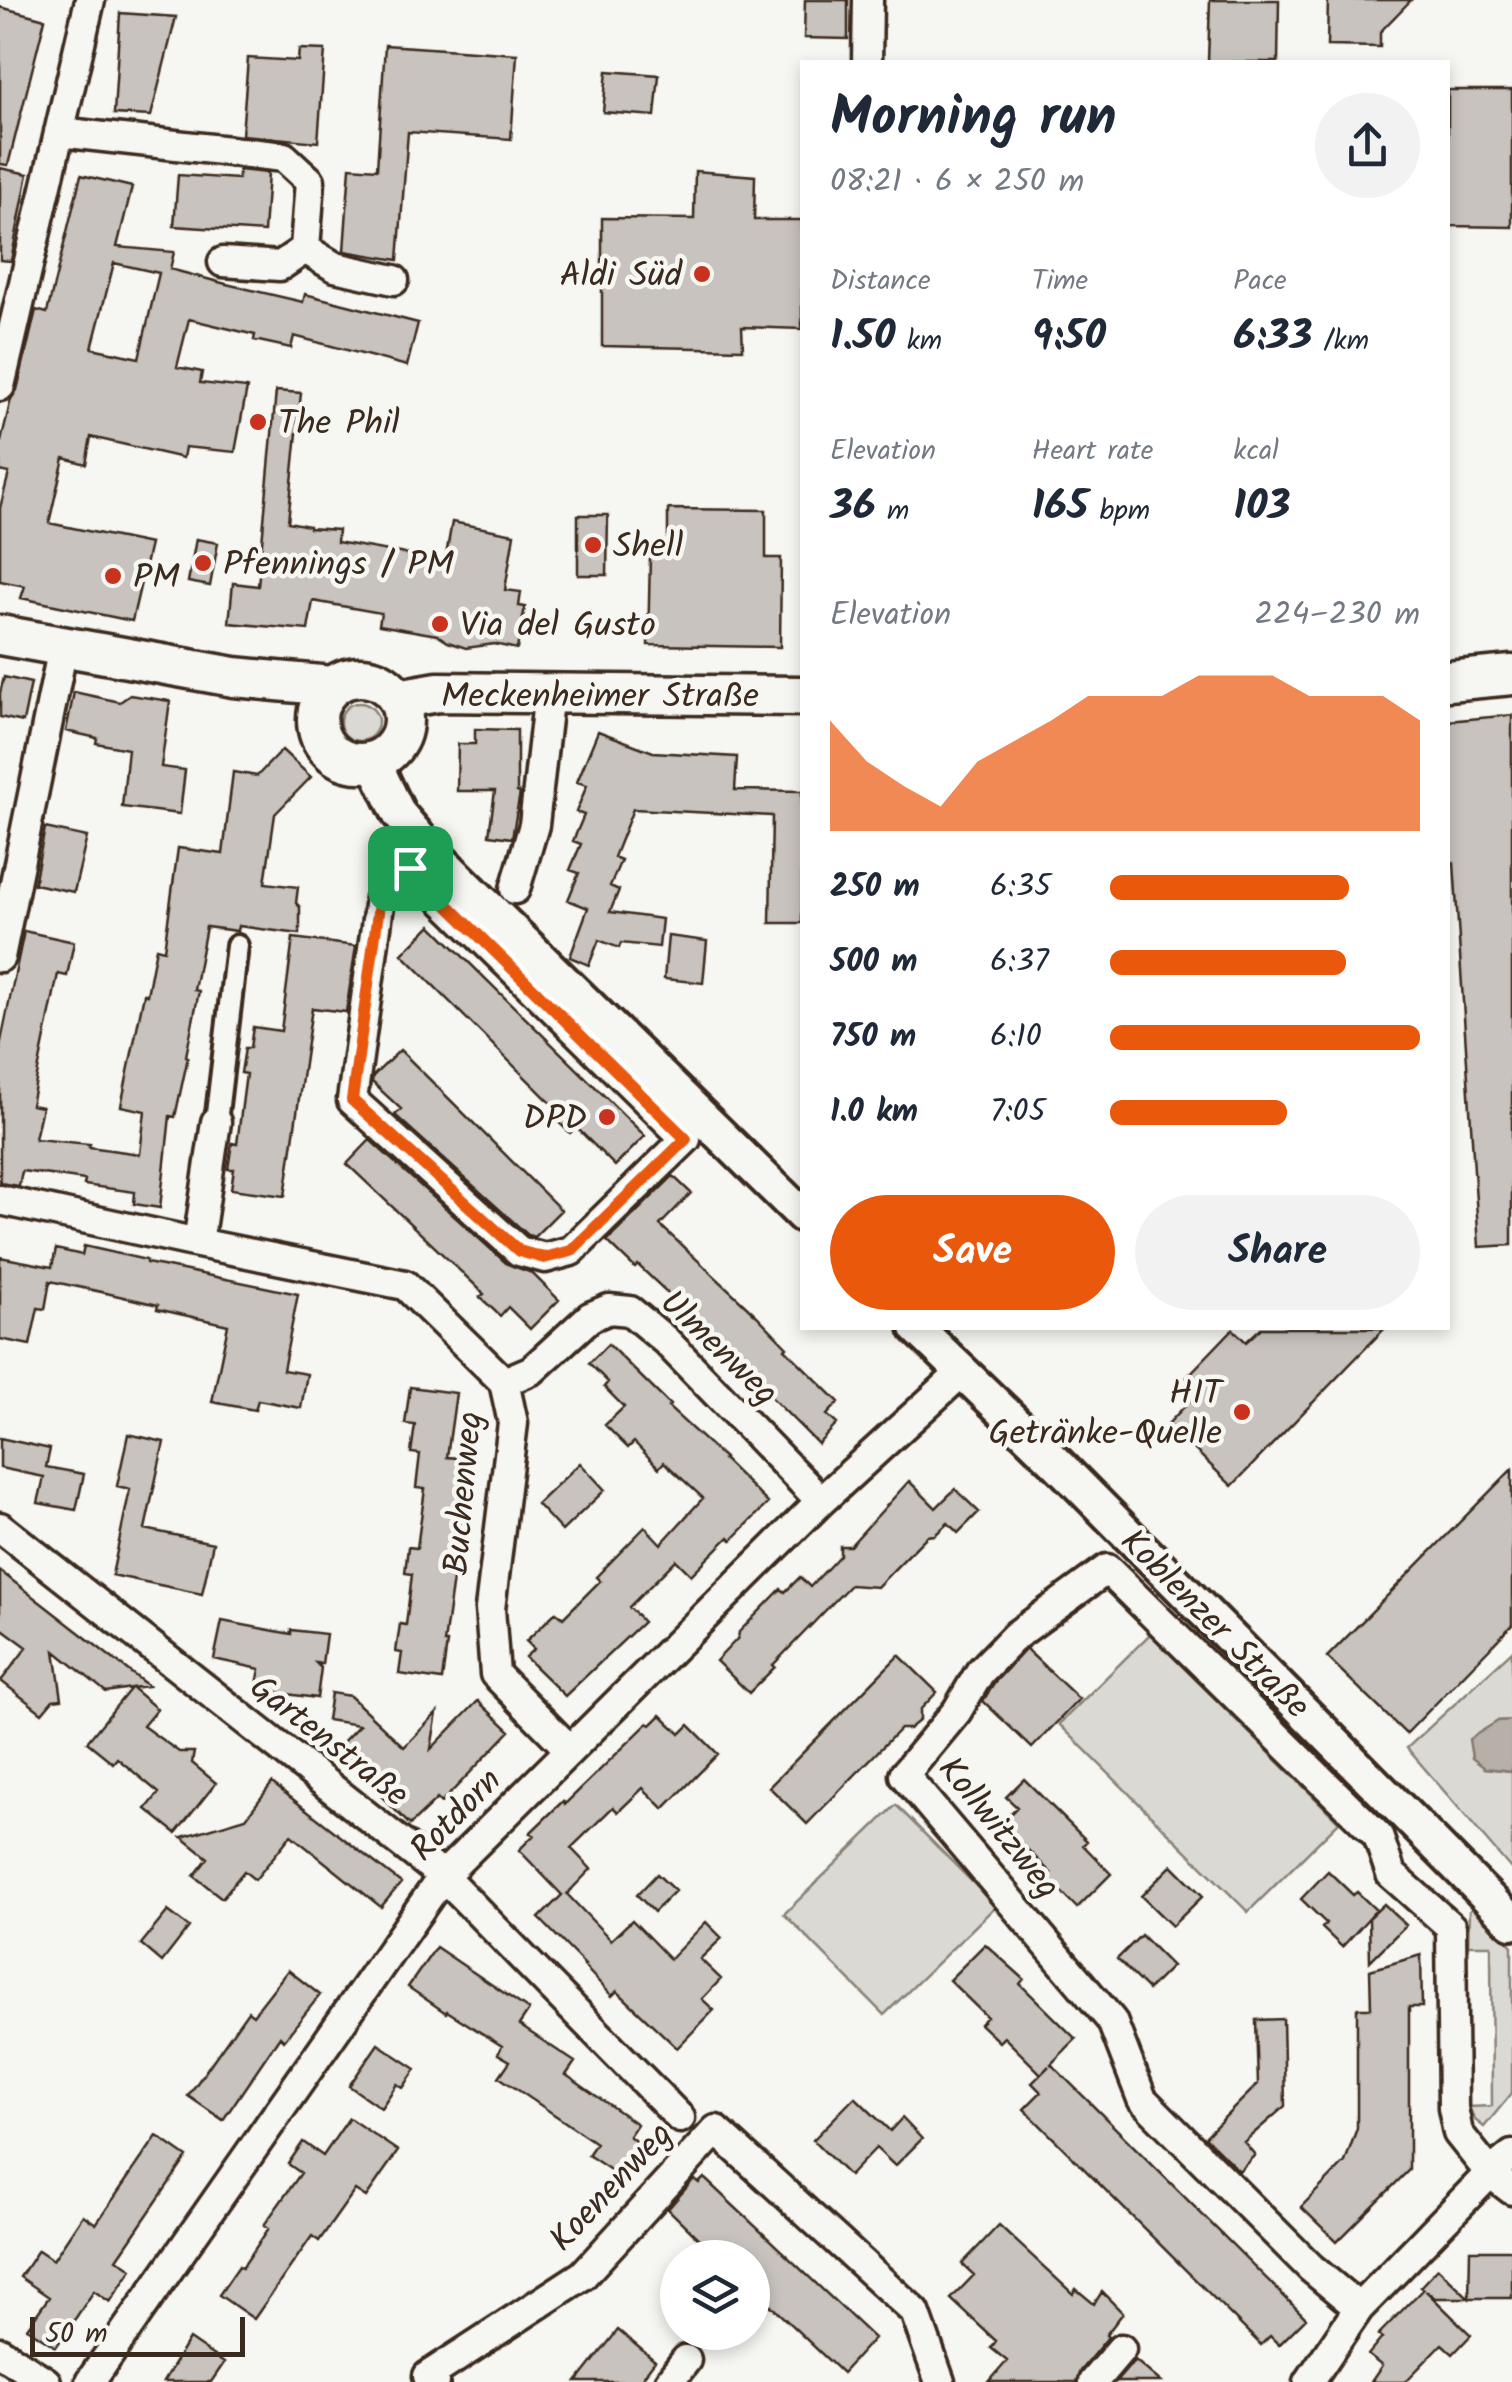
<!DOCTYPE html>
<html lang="en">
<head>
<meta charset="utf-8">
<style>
  body { margin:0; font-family:Kalam,sans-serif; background:#f2f2f3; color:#1f2937; height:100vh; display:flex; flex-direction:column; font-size:38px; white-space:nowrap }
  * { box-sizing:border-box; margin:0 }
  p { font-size:32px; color:#747a83 }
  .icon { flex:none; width:55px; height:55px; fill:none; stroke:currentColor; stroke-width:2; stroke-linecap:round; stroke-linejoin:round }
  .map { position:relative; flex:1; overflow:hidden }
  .drawer { position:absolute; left:800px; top:60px; width:650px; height:1270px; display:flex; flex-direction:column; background:#fff; border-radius:0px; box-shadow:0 5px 15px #0003 }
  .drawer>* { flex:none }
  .controls { position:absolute; left:660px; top:2240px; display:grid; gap:20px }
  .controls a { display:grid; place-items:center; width:110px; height:110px; border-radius:50%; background:#fff; box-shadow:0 5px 15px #0003; font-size:50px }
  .scale { position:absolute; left:30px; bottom:25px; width:215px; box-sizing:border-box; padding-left:10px; border:5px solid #3b2a1e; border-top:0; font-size:28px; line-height:35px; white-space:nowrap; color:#3b2a1e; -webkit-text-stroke:8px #f6f6f2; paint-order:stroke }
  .pin { position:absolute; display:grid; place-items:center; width:85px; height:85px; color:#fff; margin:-42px; border-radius:20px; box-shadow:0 5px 15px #0006 }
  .round { display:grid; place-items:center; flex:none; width:105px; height:105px; border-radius:52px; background:#f2f2f3 }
  .overview { display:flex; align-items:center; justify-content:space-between; height:170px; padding:0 30px }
  h1 { font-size:55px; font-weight:800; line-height:75px }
  .stats { display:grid; grid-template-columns:repeat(3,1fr); gap:15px; height:170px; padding:10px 30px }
  .stats div { display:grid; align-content:center }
  .stats b { font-size:42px; font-weight:800 }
  .stats small { font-size:28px; font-weight:400 }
  .stats p { font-size:28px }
  .chart { height:280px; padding:20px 30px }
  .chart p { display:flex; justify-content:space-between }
  .chart svg { width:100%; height:180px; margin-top:10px; fill:#ea580c; opacity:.7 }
  .cta { display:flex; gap:20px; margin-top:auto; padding:20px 30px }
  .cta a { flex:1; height:115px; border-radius:60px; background:#ea580c; color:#fff; font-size:40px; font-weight:800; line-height:115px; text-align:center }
  .cta a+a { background:#f2f2f3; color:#1f2937 }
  ul { padding:0 30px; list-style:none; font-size:32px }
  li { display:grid; grid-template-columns:160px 120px 1fr; align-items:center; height:75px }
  li i { height:25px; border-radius:12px; background:#ea580c }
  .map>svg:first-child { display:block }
</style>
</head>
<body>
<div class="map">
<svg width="1512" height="2382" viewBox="0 0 1512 2382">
  <rect width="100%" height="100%" fill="#f6f6f2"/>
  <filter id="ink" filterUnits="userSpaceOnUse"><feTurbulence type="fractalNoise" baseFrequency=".01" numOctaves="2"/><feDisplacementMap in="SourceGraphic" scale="20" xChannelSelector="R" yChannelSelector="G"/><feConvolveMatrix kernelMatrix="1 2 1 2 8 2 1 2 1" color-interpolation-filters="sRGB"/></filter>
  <g filter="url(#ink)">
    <path fill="#dad9d3" stroke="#8a8278" stroke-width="2.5" d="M340 722a19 19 0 1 1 38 0a19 19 0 1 1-38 0Z
      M1150,1634L1339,1822L1248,1912L1059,1724Z
      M1512,1651V1720L1498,1721L1485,1768L1512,1771V1870L1407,1748Z
      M896,1805L996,1906L884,2015L784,1914Z
      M1476,1905L1512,1946V2093L1484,2127L1475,2120L1469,2107L1492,2106L1491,1945H1468L1469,1911Z"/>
    <path fill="#b6b0a9" stroke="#857a71" stroke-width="2.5" d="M1512,1720V1771L1485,1768L1472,1758L1469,1739L1498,1721Z"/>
    <path fill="#c8c3be" stroke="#3b2a1e" stroke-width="2.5" fill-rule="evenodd" d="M805,0H848V39L804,38Z
      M1210,0H1279L1278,62H1208Z
      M1328,0H1411L1380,32V47L1327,46Z
      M0,7L45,19L8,165L0,164Z
      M120,13L176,17L151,116L114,114Z
      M385,45L517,54L511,139L408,132L398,260L344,251L350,167L377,169Z
      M299,49L325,50L318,142L242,135L248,58L298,61Z
      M607,71L659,75L655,116L603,112Z
      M1448,90H1512V227L1448,226Z
      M0,168L28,174L11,261L0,260Z
      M239,170L268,173L264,232L174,226L178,175L238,179Z
      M695,171L755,176L754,220H802V329L742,327L743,349L602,346V218L694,219Z
      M81,175L132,187L117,247L174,252L170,269L226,284L303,302L305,294L418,323L407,366L294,336L291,348L254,340L255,335L189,319L177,367L202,372L200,383L247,388L235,452L185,447L183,458L91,437L86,464L64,458L49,523L150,544L132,621L21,598L25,586L0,581V508L9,473L0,471V446L11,399L17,390L36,310L47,313ZM114,263L159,273L139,358L92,348Z
      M276,391L301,393L288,522L309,526V528L338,530L337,542L445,561L452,522L514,534L505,590L521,592L519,606L525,607L517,649L494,644L466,648L448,642L437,635L379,625L381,613L313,601L308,630L229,623L233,583L258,586Z
      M668,509L766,510V558H781L780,647L648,645L650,556H668Z
      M578,515H608L607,575H578Z
      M196,539L218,543L210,586L188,582Z
      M4,677L31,683L23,722L0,717V693Z
      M74,692L120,702L130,695L170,701L161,767L185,770L180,814L122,807L128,749L96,743L97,738L66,731Z
      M1512,715V1245L1479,1247L1454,863L1448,864V721Z
      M475,729L517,730V792L520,793L512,838L489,835L495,791H457L458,744H475Z
      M598,731L653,752L737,757L735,790L802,791V923H770L772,816L633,809L614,857L621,860L610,886L619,890L610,912L662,919L659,947L621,943L619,948L599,940L589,965L570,957L588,908L568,900L579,873L570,870L581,844L573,841L584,815L576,812L587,785L577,782Z
      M282,750L311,777L275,814L265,883L298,887L296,903L300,907V934L238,926L237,931L206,927L194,990L199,991L186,1056L188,1057L175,1117L170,1116L160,1208L134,1204L135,1192L84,1185L85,1180L22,1171L19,1186L0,1183V1046L24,931L74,942L67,976L58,974L31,1105L42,1107L35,1139L90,1144L89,1147L140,1154L145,1111L121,1106L144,994L147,995L156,948L164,950L178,848L223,854L233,772L257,776Z
      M45,828L87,837L74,892L34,884Z
      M431,925L645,1136L615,1166L576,1127L570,1133L551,1115L557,1109L402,954Z
      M668,936L707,941L703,983L664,979Z
      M293,938L356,946L346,1012L312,1008L285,1196L231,1189L234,1169H228L232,1143L237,1144L246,1074L241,1073L245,1048H250L253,1027L281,1031Z
      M400,1050L561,1210L534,1237L528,1235L395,1115L401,1109L372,1082L373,1076Z
      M370,1140L507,1264L532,1273L559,1300L530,1329L508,1307L500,1316L480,1297L484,1294L474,1284L347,1164Z
      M673,1176L691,1193L660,1225L757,1316L787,1347L785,1349L839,1402L827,1415L837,1424L818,1444L745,1371L742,1374L699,1332L704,1327L638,1265L635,1268L607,1241Z
      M84,1246L146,1260V1263L163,1266L298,1294L283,1370L307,1374L301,1408L258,1400L255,1410L212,1402L228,1325L157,1309L158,1305L106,1293L50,1281L45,1309L38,1308L30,1345L0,1339V1257L52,1267L56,1249L82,1255Z
      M1261,1328H1385L1232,1486L1168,1424L1199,1391L1186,1378L1233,1329L1246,1342Z
      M608,1344L670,1405L668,1407L724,1458L723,1459L768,1503L732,1540L729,1537L691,1575L676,1560L629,1607L643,1622L565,1696L525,1657L534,1649L526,1641L556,1612L563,1618L600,1581L596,1577L645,1527L661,1544L703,1498L664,1462L659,1468L634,1442L628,1448L605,1425L624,1407L604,1387L608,1382L589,1363Z
      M410,1387L456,1393L447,1457L470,1459L444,1643H447L442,1680L399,1674L402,1653L396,1652L400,1624L406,1625L412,1574L405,1573L408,1547L417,1548L425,1489L416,1488L420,1454L411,1453L415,1425L405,1424Z
      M128,1434L164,1442L145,1529L213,1543L202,1594L112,1575L130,1489L117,1486Z
      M0,1438L50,1449L46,1467L84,1474L76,1510L38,1503L44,1477L0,1468Z
      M580,1463L605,1490L562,1531L537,1504Z
      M1512,1469V1625L1406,1734L1327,1657Z
      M909,1481L936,1508L955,1489L979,1512L958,1533L948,1523L935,1535L927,1536L877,1587L850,1585L773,1665L775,1667L749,1693L716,1661L738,1638L739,1632L781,1589L785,1592L800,1577L810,1587L840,1555V1546H850Z
      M0,1571L148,1686L132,1688L157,1709L143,1726L179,1752H194L192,1763L216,1783L176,1833L146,1809L159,1793L117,1758L113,1763L87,1742L131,1688L106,1692L55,1651L62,1699L53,1700L42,1713L1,1681L27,1647L0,1627Z
      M222,1621L291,1634V1630L326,1634L322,1664L316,1663L321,1668L317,1698L256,1690L260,1669L214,1659Z
      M1026,1649L1079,1699L1032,1748L983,1701L994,1683Z
      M899,1655L937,1692L920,1710V1720L909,1729H900L807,1824L769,1787Z
      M331,1693L350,1696L404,1747L437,1713L431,1749L478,1701L510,1731L441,1803L437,1799L410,1825L381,1796L385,1791L339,1746L359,1725L327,1720Z
      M661,1715L680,1734L689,1725L718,1754L664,1809L643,1788L618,1812L613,1807L571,1848L591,1869L567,1894L611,1940L632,1920L670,1959L706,1922L722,1938L700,1959L721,1979L702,1999L714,2010L677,2048L617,1991L612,1996L584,1966L585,1965L539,1918L562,1895L519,1850L534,1835L530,1833L563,1801L565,1804L648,1723L651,1725Z
      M1024,1779L1087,1841L1083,1845L1111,1874L1077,1908L1047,1877L1051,1873L1001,1823L1017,1807L1006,1797Z
      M272,1783L401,1883L381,1907L291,1835L255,1880L244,1871L222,1898L194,1876L208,1858L182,1837L246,1818Z
      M1172,1865L1203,1896L1172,1926L1141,1896Z
      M1328,1871L1353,1895L1357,1892L1376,1910L1342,1947L1322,1928L1326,1923L1301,1899Z
      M657,1874L675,1891L654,1912L637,1895Z
      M1384,1904L1406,1925L1370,1961L1369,1918Z
      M168,1911L189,1927L162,1962L141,1944Z
      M1141,1935L1172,1966L1148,1990L1117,1959Z
      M985,1944L1024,1979L1020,1984L1076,2039L1051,2064L1306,2318L1279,2345L1270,2336L1261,2345L1024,2109L1041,2092L1032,2083L1049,2066L1041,2074L1004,2037L999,2042L980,2024L987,2017L949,1980Z
      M436,1947L529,2010L519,2025L575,2062L566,2075L637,2124L629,2136L639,2144L618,2175L588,2155L596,2143L499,2077L510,2061L498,2054L502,2046L447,2011L446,2013L408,1987Z
      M1421,1955L1422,2007H1409V2170L1337,2242L1301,2207L1345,2162L1357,2128V2008H1371L1370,1970Z
      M288,1970L320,1995L284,2040L280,2036L223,2120L188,2096L248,2011L253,2015Z
      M1283,2019L1285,2106L1244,2142L1255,2155L1239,2171L1205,2137L1258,2084L1256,2020Z
      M378,2044L416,2069L403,2088L397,2084L381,2108L349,2086Z
      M855,2097L890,2131L902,2118L922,2139L895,2166L876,2148L849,2176L813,2140Z
      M349,2118L398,2151L366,2197L355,2190L319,2241L312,2236L254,2319L219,2295L239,2266L242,2268L269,2228L264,2225L301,2173L288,2164L303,2142L323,2156Z
      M157,2136L187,2157L117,2259L132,2269L110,2302L94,2291L56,2347L27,2328L49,2297L20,2277L38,2250L53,2260L83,2215L96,2224Z
      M704,2178L874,2338L842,2373L752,2288V2258H718L668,2209L694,2179L699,2183Z
      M999,2225L1073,2294L1076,2289L1094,2304L1102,2292L1123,2313L1106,2335L1108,2337L1080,2371L1076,2382H989L1007,2361L991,2348L996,2341L951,2299L974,2275L962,2264Z
      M1470,2250H1512V2298H1435L1425,2290L1471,2335L1453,2354L1442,2344L1405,2382H1371L1382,2366L1368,2355L1382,2338L1378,2335L1423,2289L1420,2287L1438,2268L1469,2298Z
      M618,2330L655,2361L639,2382H577Z
      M189,2339L224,2363L211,2382H163Z
      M1135,2360L1161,2382H1116Z"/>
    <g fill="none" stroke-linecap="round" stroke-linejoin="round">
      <defs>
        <path id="pedestrian" d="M216,1122L237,946"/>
        <path id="minor" d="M867,62L868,0
          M59,132L284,157L310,181L305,249L335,267L394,280
          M223,262L280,266L305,249
          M0,386L90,0
          M410,868L686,1139L571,1251L545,1258L519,1251L352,1100L380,898L428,848
          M515,889L534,825L549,692
          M0,957L63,647
          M0,1200L198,1243L405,1285L504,1382L513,1423L490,1609L495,1674L570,1750
          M198,1243L216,1122
          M504,1382L532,1370L590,1317L609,1309L630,1311L666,1341L821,1501
          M0,1527L443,1876L680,2118
          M1359,2308L1311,2268L1142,2099L1112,2021L904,1775L957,1711L980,1672L1015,1636L1107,1569L1378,1836L1391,1874L1451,1927L1453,2108L1458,2133L1490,2173L1512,2190
          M0,2352L46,2382
          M90,2382L443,1876L821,1501L962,1372
          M435,2382L428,2376L583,2275L716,2130L915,2312L940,2382
          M669,2382L686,2360
          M1093,2382L1121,2349
          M1309,2382L1359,2308L1490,2173L1512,2155"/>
        <path id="tertiary" d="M374,762L399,814L428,848L802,1215
          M917,1328L1057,1463L1512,1922"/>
        <path id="secondary" d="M0,635L234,677L332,686
          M317 720a43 43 0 1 1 86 0a43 43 0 1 1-86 0Z
          M1448,681L1512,675
          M398,699L438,692L802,696"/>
      </defs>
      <use href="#pedestrian" stroke="#3b2a1e" stroke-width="28"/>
      <use href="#minor" stroke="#3b2a1e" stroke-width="35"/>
      <use href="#tertiary" stroke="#3b2a1e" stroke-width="40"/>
      <use href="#secondary" stroke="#3b2a1e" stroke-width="45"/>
      <use href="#pedestrian" stroke="#f6f6f2" stroke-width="20"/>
      <use href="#minor" stroke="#f6f6f2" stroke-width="28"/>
      <use href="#tertiary" stroke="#f6f6f2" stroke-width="32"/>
      <use href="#secondary" stroke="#f6f6f2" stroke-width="38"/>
    </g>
  </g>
  <g fill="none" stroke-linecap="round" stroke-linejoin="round" filter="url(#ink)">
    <defs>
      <path id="route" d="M410,868L686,1139L571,1251L544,1258L519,1251L352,1100L380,898Z"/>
    </defs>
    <use href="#route" stroke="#fff" stroke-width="20"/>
    <use href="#route" stroke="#ea580c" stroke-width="12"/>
  </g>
  <g fill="#c8321e" stroke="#f6f6f2" stroke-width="4">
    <circle cx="702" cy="274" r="10"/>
    <circle cx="258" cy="422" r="10"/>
    <circle cx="593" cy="545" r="10"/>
    <circle cx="203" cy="563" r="10"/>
    <circle cx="113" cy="576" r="10"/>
    <circle cx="440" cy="624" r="10"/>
    <circle cx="607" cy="1117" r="10"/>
    <circle cx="1242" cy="1412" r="10"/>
  </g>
  <g text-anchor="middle" stroke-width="9" stroke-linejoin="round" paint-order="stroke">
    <g font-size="35" fill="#3b2a1e" stroke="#f6f6f2" text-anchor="start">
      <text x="682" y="286" text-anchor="end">Aldi Süd</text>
      <text x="278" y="434">The Phil</text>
      <text x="613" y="557">Shell</text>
      <text x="223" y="575">Pfennings / PM</text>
      <text x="133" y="588">PM</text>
      <text x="460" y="636">Via del Gusto</text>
      <text x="587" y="1129" text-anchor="end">DPD</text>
      <text x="1222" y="1404" text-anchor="end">HIT<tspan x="1222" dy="40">Getränke-Quelle</tspan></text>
    </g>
    <g font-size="35" fill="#3b2a1e" stroke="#f6f6f2">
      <text x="600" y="707">Meckenheimer Straße</text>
      <text transform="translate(720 1347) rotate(44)" y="12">Ulmenweg</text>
      <text transform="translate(462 1493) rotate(-85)" y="12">Buchenweg</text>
      <text transform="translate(1216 1623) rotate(45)" y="12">Koblenzer Straße</text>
      <text transform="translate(330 1740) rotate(38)" y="12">Gartenstraße</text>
      <text transform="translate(455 1814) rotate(-46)" y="12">Rotdorn</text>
      <text transform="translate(1000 1827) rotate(51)" y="12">Kollwitzweg</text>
      <text transform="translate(610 2186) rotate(-47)" y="12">Koenenweg</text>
    </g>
  </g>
</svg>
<div class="controls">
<a><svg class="icon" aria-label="layers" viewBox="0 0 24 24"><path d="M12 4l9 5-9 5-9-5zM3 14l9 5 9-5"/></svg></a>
</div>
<div class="scale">50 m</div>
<div class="pin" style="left:410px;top:868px;background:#1e9e55"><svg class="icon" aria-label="arrive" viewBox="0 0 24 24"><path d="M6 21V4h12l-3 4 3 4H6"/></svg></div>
<section class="drawer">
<div class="overview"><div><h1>Morning run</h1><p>08:21 · 6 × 250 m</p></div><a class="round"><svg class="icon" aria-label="share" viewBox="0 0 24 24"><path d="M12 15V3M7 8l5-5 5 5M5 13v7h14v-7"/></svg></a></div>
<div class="stats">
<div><p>Distance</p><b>1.50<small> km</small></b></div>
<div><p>Time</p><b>9:50</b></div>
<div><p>Pace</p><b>6:33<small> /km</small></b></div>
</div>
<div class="stats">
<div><p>Elevation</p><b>36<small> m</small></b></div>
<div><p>Heart rate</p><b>165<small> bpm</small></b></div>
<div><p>kcal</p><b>103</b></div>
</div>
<div class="chart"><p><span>Elevation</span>224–230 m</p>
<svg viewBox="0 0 160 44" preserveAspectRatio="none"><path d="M0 44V17L10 27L20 33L30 38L40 27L50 22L60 17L70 11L80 11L90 11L100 6L110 6L120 6L130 11L140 11L150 11L160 17V44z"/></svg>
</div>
<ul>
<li><b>250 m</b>6:35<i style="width:77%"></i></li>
<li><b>500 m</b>6:37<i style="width:76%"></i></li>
<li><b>750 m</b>6:10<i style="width:100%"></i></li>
<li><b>1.0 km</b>7:05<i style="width:57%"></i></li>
</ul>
<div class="cta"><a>Save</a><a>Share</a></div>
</section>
</div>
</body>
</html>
